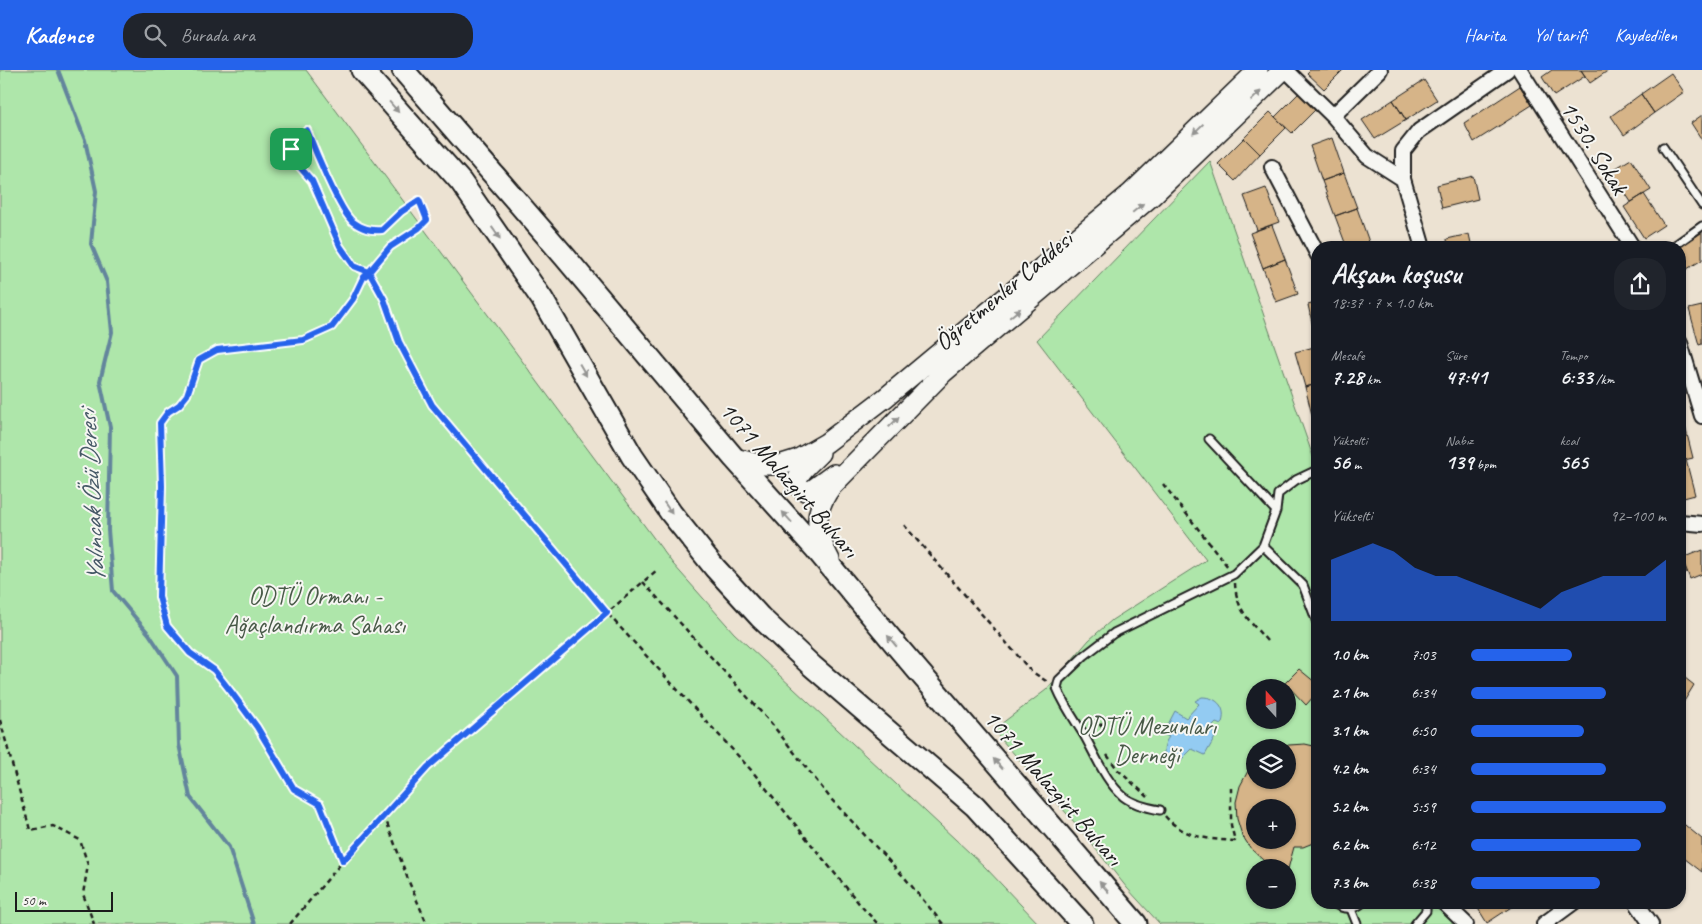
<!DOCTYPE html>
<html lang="tr">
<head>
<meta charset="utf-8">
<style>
  body { margin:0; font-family:Caveat,sans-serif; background:#20242c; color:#f1f3f6; height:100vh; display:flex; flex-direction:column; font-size:19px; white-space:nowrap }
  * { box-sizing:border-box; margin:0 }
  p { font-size:16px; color:#9ea1a6 }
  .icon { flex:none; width:28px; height:28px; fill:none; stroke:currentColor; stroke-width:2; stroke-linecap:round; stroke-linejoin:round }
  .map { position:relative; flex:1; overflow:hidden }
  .details { position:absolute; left:1311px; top:171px; width:375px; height:668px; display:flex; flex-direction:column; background:#171b24; border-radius:20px; box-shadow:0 1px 4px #0004 }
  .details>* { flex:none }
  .needle { width:32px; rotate:339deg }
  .tools { position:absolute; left:1246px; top:609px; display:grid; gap:10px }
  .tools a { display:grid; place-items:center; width:50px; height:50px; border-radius:50%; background:#171b24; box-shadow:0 1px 4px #0004; font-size:25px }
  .scale { position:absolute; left:15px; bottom:12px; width:98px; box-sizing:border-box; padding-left:5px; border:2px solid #1c1c1c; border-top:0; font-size:14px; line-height:18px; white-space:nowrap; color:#1c1c1c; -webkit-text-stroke:4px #f6f6f2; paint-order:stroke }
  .pin { position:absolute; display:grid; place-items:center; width:42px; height:42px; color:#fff; margin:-21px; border-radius:10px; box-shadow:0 2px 8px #0006 }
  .round { display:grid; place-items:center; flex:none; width:52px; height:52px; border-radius:20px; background:#20242c }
  .summary { display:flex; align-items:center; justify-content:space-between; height:85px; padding:0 20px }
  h1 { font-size:28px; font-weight:700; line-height:38px }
  .figures { display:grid; grid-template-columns:repeat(3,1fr); gap:8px; height:85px; padding:5px 20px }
  .figures div { display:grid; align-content:center }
  .figures b { font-size:21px; font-weight:700 }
  .figures small { font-size:14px; font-weight:400 }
  .figures p { font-size:14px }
  .chart { height:140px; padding:10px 20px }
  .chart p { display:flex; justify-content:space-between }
  .chart svg { width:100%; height:90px; margin-top:5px; fill:#2563eb; opacity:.7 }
  ul { padding:0 20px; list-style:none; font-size:16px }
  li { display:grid; grid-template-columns:80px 60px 1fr; align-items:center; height:38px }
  li i { height:12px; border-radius:6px; background:#2563eb }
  header { display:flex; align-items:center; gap:30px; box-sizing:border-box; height:70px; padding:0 25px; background:#2563eb; color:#fff }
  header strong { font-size:24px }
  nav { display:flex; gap:28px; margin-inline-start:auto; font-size:18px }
  .search { width:350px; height:45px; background:#20242c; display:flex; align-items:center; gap:12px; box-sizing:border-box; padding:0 18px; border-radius:20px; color:#9ea1a6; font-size:19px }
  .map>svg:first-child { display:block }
</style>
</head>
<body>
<header>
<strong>Kadence</strong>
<div class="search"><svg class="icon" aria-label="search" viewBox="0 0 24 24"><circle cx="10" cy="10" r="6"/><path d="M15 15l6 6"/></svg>Burada ara</div>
<nav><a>Harita</a><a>Yol tarifi</a><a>Kaydedilen</a></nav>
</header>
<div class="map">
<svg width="1702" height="854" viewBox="0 0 1702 854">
  <rect width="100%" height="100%" fill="#ece2d2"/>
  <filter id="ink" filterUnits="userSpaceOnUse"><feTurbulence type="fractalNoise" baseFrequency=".02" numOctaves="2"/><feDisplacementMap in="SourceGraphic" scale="10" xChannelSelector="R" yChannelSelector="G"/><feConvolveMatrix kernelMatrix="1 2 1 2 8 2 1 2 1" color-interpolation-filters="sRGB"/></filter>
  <g filter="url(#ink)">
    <path fill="#aee6aa" stroke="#658163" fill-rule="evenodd" d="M0,0H306L673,494L734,563L985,797L1039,854H0Z
      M1210,91L1317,398L1318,832L1433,833L1454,854H1160L1127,818L1075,753L993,660L1046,620L1089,570L1112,550L1206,490L1037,270ZM1255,618H1288V650H1255ZM1255,678H1288V710H1255ZM1255,738H1288V770H1255ZM1255,798H1288V830H1255Z"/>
    <path fill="#93cbf2" stroke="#63859c" d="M1202,627C1218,627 1228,639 1221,655L1216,653L1209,660L1217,664L1205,685L1192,679L1180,691L1176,689L1167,690C1162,683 1164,673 1169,667L1163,664L1175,641L1186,648L1199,634L1195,631Z"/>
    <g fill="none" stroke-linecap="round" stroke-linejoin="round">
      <path stroke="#63859c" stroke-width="4" d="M58,0L85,70L96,121L91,174L107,212L112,262L100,311L110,357L108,460L113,521L149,564L177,606L179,674L190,727L229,777L254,854"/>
    </g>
    <path fill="#d6b488" stroke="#1c1c1c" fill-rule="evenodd" d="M1310,0H1343L1324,19L1307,3Z
      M1552,0H1581L1585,6L1554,26L1542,7Z
      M1581,0H1609L1590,13Z
      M1671,3L1684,22L1654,43L1641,24Z
      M1424,10L1437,30L1406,50L1393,30Z
      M1520,16L1532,35L1474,72L1464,53Z
      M1301,21L1318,37L1292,63L1275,47Z
      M1641,24L1654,43L1624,65L1611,46Z
      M1393,30L1406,50L1375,69L1362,50Z
      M1270,42L1286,58L1260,84L1244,68Z
      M1702,45V70L1691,53Z
      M1244,68L1260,84L1235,111L1218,94Z
      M1332,68L1344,103L1322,111L1310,76Z
      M1631,89L1651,120L1631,132L1611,101Z
      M1344,103L1357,138L1335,146L1322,111Z
      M1473,106L1478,129L1442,138L1437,115Z
      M1266,118L1279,152L1257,160L1244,126Z
      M1644,124L1664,155L1644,168L1624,137Z
      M1357,138L1369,172L1355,178H1347L1335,146Z
      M1272,155L1285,189L1263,198L1250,163Z
      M1702,162V190L1687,199L1680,189V178H1678Z
      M1469,164L1472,178H1448L1447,169Z
      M1285,189L1298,224L1276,232L1263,198Z
      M1318,232V256L1313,257L1308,235Z
      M1702,236V274L1699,275L1689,239Z
      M1318,276V314L1305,317L1295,282Z
      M1318,314V352L1314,353L1305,317Z
      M1684,352L1693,388L1680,391V353Z
      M1686,390L1695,425L1680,429V391Z
      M1702,480V504L1690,509L1682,488Z
      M1680,484L1687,502L1680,505Z
      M1299,599L1316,613L1314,626L1306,635L1285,613Z
      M1680,604L1694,615L1683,633L1680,631Z
      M1305,674L1318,677V771L1303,777H1294L1288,799L1278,798L1263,790L1251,779L1242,765L1237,749L1236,732L1240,716L1248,701L1255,693V710H1288V678H1280L1289,675ZM1255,738H1288V770H1255Z
      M1680,751L1702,769V802L1680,785Z
      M1474,832H1519L1487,853Z"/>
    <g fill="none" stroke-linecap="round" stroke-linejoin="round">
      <defs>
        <path id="service" d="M1663,77L1702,135
          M1671,178L1702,156
          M1209,369L1276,441
          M1263,476L1303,515L1318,555
          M1160,740C1149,738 1133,734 1124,727C1105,711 1096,686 1084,665C1074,649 1064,635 1057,618L1059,610L1084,586L1114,563L1234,504L1263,476L1276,441L1278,424L1296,410L1315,401L1318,407
          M1332,832C1342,840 1354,841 1363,832
          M1351,839L1357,854
          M1415,854L1426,841V832"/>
        <path id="minor" d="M1286,0L1333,46L1367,86L1403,109
          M1520,0L1633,178
          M1333,46L1380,0
          M1272,97L1318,185
          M1423,178L1403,109V81L1419,61L1507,0
          M1680,273L1702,346
          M1680,452L1702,454
          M1443,832L1466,854
          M1636,832L1651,854
          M1544,854L1574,832"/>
        <path id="secondary" d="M820,383C813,391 795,403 797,415L805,421L812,420L834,404
          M734,388L763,395H779L798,389L826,373L885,328L1131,123L1258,0
          M830,490C815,462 812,442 832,416L943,303L1153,125L1283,0"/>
        <path id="primary" d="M362,0L461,112L542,229L632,386L671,443L715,498L760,547L812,596L975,736L1082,854
          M403,0L565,187L734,388L816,479L901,581L1136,854"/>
      </defs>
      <use href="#service" stroke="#1c1c1c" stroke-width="11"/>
      <use href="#minor" stroke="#1c1c1c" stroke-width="18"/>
      <use href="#secondary" stroke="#1c1c1c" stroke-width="22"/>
      <use href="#primary" stroke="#1c1c1c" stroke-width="25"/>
      <path stroke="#1c1c1c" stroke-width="2.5" stroke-dasharray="5 4" stroke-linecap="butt" d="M1163,414L1228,497
        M904,455L1031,601L1049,613
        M643,512L771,653L831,729L905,808L943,854
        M1235,513C1236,540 1250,551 1267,571
        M0,650L30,760L53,756L80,770L88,795L83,824L94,854
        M1092,661L1103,653
        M1107,685L1118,700L1148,727
        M384,745L409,812L427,854
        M1165,746C1184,768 1208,769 1235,771L1231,755V718
        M343,791L320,734L294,719L257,657L232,623L214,600L190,583L167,556L159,527L162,416L160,353L168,341L179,335L187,325L199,290L217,280L303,270L332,257L353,229L363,208L369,202L354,197L340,176L312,111L298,95L291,79L307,60C314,79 340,142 353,152C363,159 370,161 382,160L401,142L419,130L427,150L390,177L369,202L384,229L399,272L432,335L607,543L752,701L862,837L878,854
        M290,854L343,791L428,697L657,500"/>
      <use href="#service" stroke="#f6f6f2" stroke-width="7"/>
      <use href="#minor" stroke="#f6f6f2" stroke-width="14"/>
      <use href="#secondary" stroke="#f6f6f2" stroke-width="19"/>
      <use href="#primary" stroke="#f6f6f2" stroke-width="21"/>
    </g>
    <defs><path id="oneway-solid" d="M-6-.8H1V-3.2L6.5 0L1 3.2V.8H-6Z" transform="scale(1.25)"/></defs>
    <g fill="#949492">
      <use href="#oneway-solid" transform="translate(1256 26) rotate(-44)"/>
      <use href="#oneway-solid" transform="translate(394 37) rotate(49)"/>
      <use href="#oneway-solid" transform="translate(1198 59) rotate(136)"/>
      <use href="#oneway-solid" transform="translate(1138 138) rotate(-40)"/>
      <use href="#oneway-solid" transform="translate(496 163) rotate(55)"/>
      <use href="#oneway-solid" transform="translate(1015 243) rotate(-40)"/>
      <use href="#oneway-solid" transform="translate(583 300) rotate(60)"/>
      <use href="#oneway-solid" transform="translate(894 352) rotate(-45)"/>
      <use href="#oneway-solid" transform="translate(668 438) rotate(55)"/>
      <use href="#oneway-solid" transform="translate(787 447) rotate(-132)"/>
      <use href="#oneway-solid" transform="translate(892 571) rotate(-130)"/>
      <use href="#oneway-solid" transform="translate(998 694) rotate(-131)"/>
      <use href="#oneway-solid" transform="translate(1104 817) rotate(-131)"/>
    </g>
  </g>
  <g fill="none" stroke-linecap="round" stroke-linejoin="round" filter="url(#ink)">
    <defs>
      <path id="route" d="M291,79L298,95L312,111L340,176L354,196L369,202L363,208L353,229L332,257L303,270L217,280L199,290L187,325L179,335L168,342L160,353L162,416L159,527L167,556L190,583L214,600L232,623L257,657L294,719L320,734L343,791L428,697L607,543L432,335L399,272L384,229L369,202L390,177L419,158L427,150L419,130L401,142L382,160C370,161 363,159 353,152C340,142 314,78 307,60L291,79"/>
    </defs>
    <use href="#route" stroke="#fff" stroke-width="10"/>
    <use href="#route" stroke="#2563eb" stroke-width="6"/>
  </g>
  <g text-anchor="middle" stroke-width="4" stroke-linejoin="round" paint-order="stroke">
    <g font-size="25" fill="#1c1c1c" stroke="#f6f6f2">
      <text transform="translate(1595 77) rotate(58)" y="9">1530. Sokak</text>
      <text transform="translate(1003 220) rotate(-40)" y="9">Öğretmenler Caddesi</text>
      <text transform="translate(790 409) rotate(49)" y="9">1071 Malazgirt Bulvarı</text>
      <text transform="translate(1054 717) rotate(49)" y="9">1071 Malazgirt Bulvarı</text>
    </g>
    <g font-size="25" fill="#485947" stroke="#f6f6f2">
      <text x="315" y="534">ODTÜ Ormanı -<tspan x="315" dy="29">Ağaçlandırma Sahası</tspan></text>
      <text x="1147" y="664">ODTÜ Mezunları<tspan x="1147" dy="29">Derneği</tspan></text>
    </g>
    <g font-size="26" font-style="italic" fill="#465967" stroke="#f6f6f2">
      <text transform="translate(91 427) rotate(-93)" y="9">Yalıncak Özü Deresi</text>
    </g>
  </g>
</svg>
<div class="tools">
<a><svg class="needle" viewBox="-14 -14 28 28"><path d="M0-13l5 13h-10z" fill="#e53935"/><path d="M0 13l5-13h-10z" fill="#9ea1a6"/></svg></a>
<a><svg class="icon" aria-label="layers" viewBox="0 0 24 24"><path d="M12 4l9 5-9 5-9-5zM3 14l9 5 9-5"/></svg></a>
<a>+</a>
<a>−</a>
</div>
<div class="scale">50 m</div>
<div class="pin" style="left:291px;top:79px;background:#1e9e55"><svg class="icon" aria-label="arrive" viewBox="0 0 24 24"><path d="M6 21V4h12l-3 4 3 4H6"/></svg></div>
<section class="details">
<div class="summary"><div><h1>Akşam koşusu</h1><p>18:37 · 7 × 1.0 km</p></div><a class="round"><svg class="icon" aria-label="share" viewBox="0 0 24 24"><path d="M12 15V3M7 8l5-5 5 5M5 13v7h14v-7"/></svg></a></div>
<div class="figures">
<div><p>Mesafe</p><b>7.28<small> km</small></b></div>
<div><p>Süre</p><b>47:41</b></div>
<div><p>Tempo</p><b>6:33<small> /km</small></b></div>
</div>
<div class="figures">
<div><p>Yükselti</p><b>56<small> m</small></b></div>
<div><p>Nabız</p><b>139<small> bpm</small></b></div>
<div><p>kcal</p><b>565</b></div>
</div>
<div class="chart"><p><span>Yükselti</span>92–100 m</p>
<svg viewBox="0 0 160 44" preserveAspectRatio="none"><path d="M0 44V14L10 10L20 6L30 10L40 18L50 22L60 22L70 26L80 30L90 34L100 38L110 30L120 26L130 22L140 22L150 22L160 14V44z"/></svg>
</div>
<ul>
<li><b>1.0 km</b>7:03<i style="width:52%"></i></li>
<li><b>2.1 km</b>6:34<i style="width:69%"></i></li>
<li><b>3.1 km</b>6:50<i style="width:58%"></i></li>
<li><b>4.2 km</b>6:34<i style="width:69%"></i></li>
<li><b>5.2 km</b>5:59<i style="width:100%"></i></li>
<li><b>6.2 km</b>6:12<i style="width:87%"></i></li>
<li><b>7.3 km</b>6:38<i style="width:66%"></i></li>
</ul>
</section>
</div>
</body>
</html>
